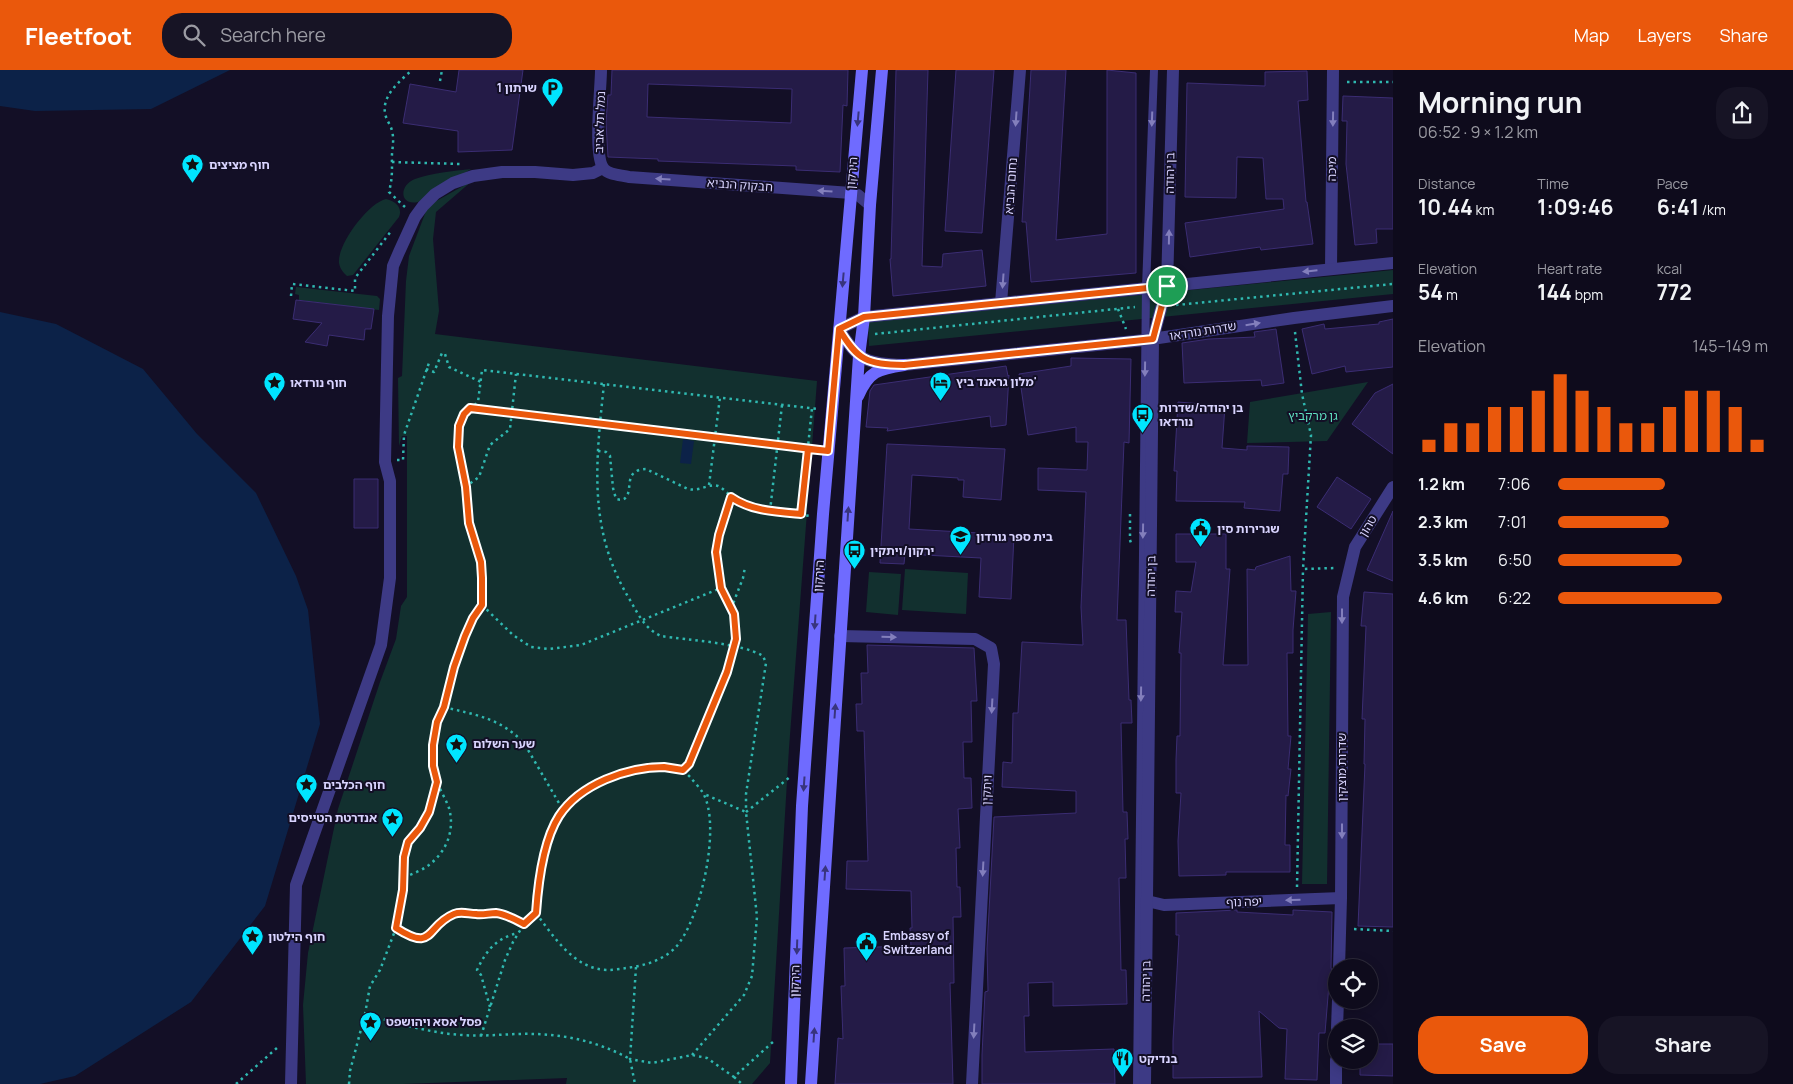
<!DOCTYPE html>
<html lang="en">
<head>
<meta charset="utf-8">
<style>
  body { margin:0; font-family:Manrope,"Noto Sans Hebrew",sans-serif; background:#171425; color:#f1f3f6; height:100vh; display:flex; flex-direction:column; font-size:19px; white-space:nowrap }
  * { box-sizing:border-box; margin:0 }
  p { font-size:16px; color:#9b9ba3 }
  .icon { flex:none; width:28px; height:28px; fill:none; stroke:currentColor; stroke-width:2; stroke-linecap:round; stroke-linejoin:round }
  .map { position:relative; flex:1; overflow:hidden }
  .side { display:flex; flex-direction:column; background:#0e0b1c; width:400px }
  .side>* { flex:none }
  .fabs { position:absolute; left:1328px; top:889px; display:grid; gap:10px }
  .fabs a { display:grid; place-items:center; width:50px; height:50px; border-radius:50%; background:#0e0b1c; box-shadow:0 2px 12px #0003,0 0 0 1px #2e2b3b; font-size:25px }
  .pin { position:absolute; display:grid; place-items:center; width:42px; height:42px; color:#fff; margin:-21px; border:2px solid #fff; border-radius:50%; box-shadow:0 1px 5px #0007 }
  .round { display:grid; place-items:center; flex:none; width:52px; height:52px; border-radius:20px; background:#171425 }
  .overview { display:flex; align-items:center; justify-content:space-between; height:85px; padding:0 25px }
  h1 { font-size:28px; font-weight:700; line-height:38px }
  .stats { display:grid; grid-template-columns:repeat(3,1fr); gap:8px; height:85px; padding:5px 25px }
  .stats div { display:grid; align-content:center }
  .stats b { font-size:21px; font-weight:700 }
  .stats small { font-size:14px; font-weight:400 }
  .stats p { font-size:14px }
  .chart { height:140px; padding:10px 25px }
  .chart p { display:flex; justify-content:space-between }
  .chart svg { width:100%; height:90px; margin-top:5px; stroke:#ea580c; stroke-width:6 }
  .primary-button { display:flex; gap:10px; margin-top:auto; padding:10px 25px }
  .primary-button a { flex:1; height:58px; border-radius:20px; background:#ea580c; color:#fff; font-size:20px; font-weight:700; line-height:58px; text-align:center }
  .primary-button a+a { background:#171425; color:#f1f3f6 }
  ul { padding:0 25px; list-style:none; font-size:16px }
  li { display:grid; grid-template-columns:80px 60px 1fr; align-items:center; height:38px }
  li i { height:12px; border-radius:6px; background:#ea580c }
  header { display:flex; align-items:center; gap:30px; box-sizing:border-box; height:70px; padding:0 25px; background:#ea580c; color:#fff }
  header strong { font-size:24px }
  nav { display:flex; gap:28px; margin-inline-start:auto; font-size:18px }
  .search { width:350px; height:45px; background:#171425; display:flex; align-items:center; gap:12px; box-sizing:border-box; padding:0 18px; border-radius:20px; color:#9b9ba3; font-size:19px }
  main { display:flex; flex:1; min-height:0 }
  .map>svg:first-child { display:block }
</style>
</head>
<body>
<header>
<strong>Fleetfoot</strong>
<div class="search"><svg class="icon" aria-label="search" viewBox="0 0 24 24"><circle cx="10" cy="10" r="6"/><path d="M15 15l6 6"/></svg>Search here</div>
<nav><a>Map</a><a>Layers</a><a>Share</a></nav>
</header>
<main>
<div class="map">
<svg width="1393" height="1014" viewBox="0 0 1393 1014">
  <rect width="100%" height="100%" fill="#130f26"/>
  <path fill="#12302f" d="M471,99L418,132C399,136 399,115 415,109C431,103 454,101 471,99Z
    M472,111L436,142L433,169L439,241L435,264L817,311L789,678L770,993L752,1014H566L567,1008L403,1014H306L303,935L308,883L338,739L380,612L396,569L401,536L407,527V366H402L399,376L398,308L402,306L406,211L409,186L426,141L431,134Z
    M386,129C395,131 403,137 399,147L353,205L347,206C343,202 340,199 339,193C337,175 368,133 386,129Z
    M1393,200V224L869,276L868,252Z
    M296,217L377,226L380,229L379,240L299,230V225L295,224Z
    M1368,312L1327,371L1247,373L1250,332Z
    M905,499L968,503L966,544L902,540Z
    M869,502L901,504L898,545L866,542Z
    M1331,542L1327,814H1302L1308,544Z"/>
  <path fill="#0c2248" d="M0,0H230L151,39L35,41L0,36Z
    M0,242L56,254L143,299L197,364L256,423L296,506L308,540L320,654L265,836L191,932L75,1006L40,1014H0Z
    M683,369L694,371L691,394L680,393Z"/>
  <path fill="#241b47" stroke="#3b2d73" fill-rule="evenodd" d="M459,0H523L512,80L458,82V61L403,53L410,14L456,22Z
    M612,0H848L847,36L843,35L840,102L796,100V96L658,91V89L608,87L606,52L608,25H611ZM648,14L792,19L791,53L647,47Z
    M896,0H928L922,196L942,197L943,184L982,180L986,216L893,226L890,189H891Z
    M956,0H994L982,163L945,161Z
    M1031,0H1066L1056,170L1107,164V0L1136,3V203L1031,212L1026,152H1022Z
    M1307,1L1308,30L1298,31L1306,132H1307L1313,174L1261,180L1260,177L1190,187L1185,153L1284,139L1283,129H1266L1263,88L1237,87L1236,128L1185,127L1187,13L1265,16V2Z
    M1343,26L1393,28V159H1376L1377,173L1355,175L1346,94L1347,51H1342Z
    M296,230L374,239L371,259H365L364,270L329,265L327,276L305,272L322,253L293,249Z
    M1393,249V297L1346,302L1345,296L1312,304L1302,259L1324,254L1325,259L1379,254V252Z
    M1276,259L1284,313L1262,316L1261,310L1184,313L1182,273L1209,269L1255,267L1254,262Z
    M1071,288L1131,289L1129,373L1124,372L1117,550H1126L1129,630H1131L1132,653H1121L1123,742H1127L1128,769H1125L1126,808H1119L1121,900H1126L1127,934L1053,936V912L1028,913L1029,946H1024L1025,982L1114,979L1115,1014H982V985L985,922L988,921L987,879L994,747L1076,743V721L1002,717L1003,692L1012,693L1013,643H1018L1022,572L1083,575L1081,537L1086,422L1038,420V398L1087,400L1088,372H1076V357L1028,365L1019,304L1071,296Z
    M1006,296L1008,306L1009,305L1006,355L991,357L990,346L887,361L888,358L866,357L870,321L874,315Z
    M1393,314V384L1352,354L1375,323Z
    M1178,332L1225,336L1222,378L1247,380V376L1289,377L1288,404H1283L1280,441L1244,438L1245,432L1176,431L1177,401H1174Z
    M887,374L1005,379L1001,430L963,427L964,410H958V408L912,405L909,459L1014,465L1011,529L979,527L981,488L905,484L904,494L880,493Z
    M1337,407L1371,429L1351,459L1317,437Z
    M354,409H378V458H354Z
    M1393,441V511L1367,500Z
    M1176,464H1226V499H1230L1223,595H1248L1247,499L1255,500L1256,497L1290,486L1291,521H1296L1293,560V583H1287L1288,666H1291L1288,699H1291L1288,726L1286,725L1285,775H1290V802H1226V805L1179,806L1178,771L1181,723H1176V690L1177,666H1180L1181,583H1179L1182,542H1175L1176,521L1191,522L1196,492H1176Z
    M1364,522L1393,524V857L1358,856L1365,694H1364L1365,649H1362L1366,556H1361Z
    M867,575L974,578L977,631H971L972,672H963L964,708H971L972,738L958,739L960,778H956L957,817H960L961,847H953L954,913H950L953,1014H835L838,968L843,969L841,916H845L844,878L911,876L910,858H912L911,821L846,819L847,791H868L864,661H857L856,634H862L861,603H868Z
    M1237,840V842L1293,845V840L1332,842L1331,898L1333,903V914H1329L1325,963H1319L1317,1010L1285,1009L1287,959L1279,958L1259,941L1262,1007L1173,1008V971L1179,865H1176V843Z
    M1369,974H1393V1006L1360,1005V990H1369Z"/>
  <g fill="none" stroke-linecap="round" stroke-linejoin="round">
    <path stroke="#2fb8b0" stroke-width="2.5" stroke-dasharray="2.5 4" stroke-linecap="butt" d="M440,11L442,0
      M1347,12H1393
      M392,92L460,94
      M405,137L389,122C392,109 392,105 392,92C391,81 395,72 392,61C391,55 386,50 385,43C382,25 400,11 412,0
      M291,226L292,214L355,221V208L392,160
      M1176,235L1393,214
      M1118,239L1126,259
      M1295,262L1302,324L1311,365L1303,499L1336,498
      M875,264L1135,237
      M426,299L434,302L442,283L445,284L449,297L481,312
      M604,314C596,391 587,460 630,530C638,544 645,559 661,566C687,570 742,573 763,586L766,593L746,724V742
      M470,338L814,379
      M598,381L606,382L610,386L613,418L616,429C635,434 625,409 634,403C637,400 642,399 646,399L688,419C699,422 709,413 718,416C725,419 730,427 737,431C758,443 786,443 810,446
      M397,390H403L404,365L430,290
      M709,415L720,327
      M465,417L479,407L490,375L510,359L516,304
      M770,441L782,335
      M1130,444V470L1131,473
      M801,445L812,338
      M721,518L716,482L719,465L731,427
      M482,535L513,565L531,577L549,579L581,575L721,518C725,527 732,537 735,546C744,580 703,660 689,694L683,701
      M731,539L743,508L745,497
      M444,637C476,645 500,648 524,673L563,740
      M664,697C669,698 678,698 683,701C685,702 689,706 691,708C695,713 700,718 703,723C722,756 700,852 675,878C662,891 643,896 626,898C620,899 613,900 607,900C574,899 554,867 536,843C538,814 543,771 559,746C570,729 592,714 611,706C627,700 646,699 664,697Z
      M746,742L790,707
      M404,807C413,804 422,800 429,795C447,781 455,760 449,738C446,730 441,721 437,713
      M1297,817L1303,499
      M396,858C435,883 425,856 454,844C461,841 469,844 476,844C483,845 489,843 496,843C506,844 516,850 524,854L536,843
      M1354,859L1393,861
      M636,897L630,989L652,993L692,985L707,988L734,1007L774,971
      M490,937L481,905L477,900C486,881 496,868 518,863
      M365,944C397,953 429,963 462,965C487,967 511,963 535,964C569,965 601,973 630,989L635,1014
      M481,966L505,890L513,872L524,854
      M692,985L744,925L752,906L757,847L746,742L704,724
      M734,1007L742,1014
      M236,1014L278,977
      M349,1014L350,1001L365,944L370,916L380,900L396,858L403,820L404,787L408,772L420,759L429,742L437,712L433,695V675L437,652L444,637L454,597L465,566L473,548L482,535L483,508L481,492L469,453L465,417L458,377L459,356L464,344L478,332L482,300L818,339"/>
    <path stroke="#3d3a85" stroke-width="8" d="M1137,1014L1146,218L1154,0"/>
    <path stroke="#3d3a85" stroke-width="12" d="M601,0C601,18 593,88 604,99C609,105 622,105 629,107L851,123L858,125L870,135
      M1331,199L1333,0
      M1001,233L1020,0
      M840,566L975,569L991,578L994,594L972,1014
      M1147,831L1164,835L1341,828
      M1339,898L1341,828L1343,527L1355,477L1393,417
      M1337,958L1338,930
      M291,1014L296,815L381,575L390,508V411L385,392L388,246L393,196L399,182L415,147L423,136L435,124L453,113L473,106L502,102H535L573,105L593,103L603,98
      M1336,1014V990"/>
    <path stroke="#3d3a85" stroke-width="12" d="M1393,193L864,247L839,259C858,291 867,294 904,295L1145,270L1294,248L1393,236
      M1145,1014L1153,269L1167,216L1173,0"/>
    <path stroke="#6f6bff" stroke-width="12" d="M858,326C869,301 878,299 904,295
      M791,1014L802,736L823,444L862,0
      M811,1014L859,286L864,247L870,135L882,0"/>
  </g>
  <defs><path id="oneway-solid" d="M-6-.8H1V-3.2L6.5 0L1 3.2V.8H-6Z" transform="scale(1.25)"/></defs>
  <g fill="#38347d">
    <use href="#oneway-solid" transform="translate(858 49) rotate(95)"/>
    <use href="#oneway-solid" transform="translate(843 210) rotate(95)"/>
    <use href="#oneway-solid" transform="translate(848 444) rotate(-86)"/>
    <use href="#oneway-solid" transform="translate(815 552) rotate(94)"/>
    <use href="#oneway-solid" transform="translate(835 641) rotate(-86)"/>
    <use href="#oneway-solid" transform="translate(804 714) rotate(94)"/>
    <use href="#oneway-solid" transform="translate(825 803) rotate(-86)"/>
    <use href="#oneway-solid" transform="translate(797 877) rotate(92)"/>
    <use href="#oneway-solid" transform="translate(814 965) rotate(-86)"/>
  </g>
  <g fill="#837fbc">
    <use href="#oneway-solid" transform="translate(1016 49) rotate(94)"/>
    <use href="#oneway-solid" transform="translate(1152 49) rotate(92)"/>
    <use href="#oneway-solid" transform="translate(1333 49) rotate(91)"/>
    <use href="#oneway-solid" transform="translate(663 109) rotate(-176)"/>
    <use href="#oneway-solid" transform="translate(825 121) rotate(-176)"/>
    <use href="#oneway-solid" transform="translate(1169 167) rotate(-89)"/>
    <use href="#oneway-solid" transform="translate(1310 201) rotate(174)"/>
    <use href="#oneway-solid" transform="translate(1003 211) rotate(94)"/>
    <use href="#oneway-solid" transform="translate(1253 254) rotate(-9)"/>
    <use href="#oneway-solid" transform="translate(1145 299) rotate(91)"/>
    <use href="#oneway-solid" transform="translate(1143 461) rotate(91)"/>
    <use href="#oneway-solid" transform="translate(1342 546) rotate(90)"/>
    <use href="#oneway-solid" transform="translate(889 567) rotate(1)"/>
    <use href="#oneway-solid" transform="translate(1141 624) rotate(91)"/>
    <use href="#oneway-solid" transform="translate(992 636) rotate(93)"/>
    <use href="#oneway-solid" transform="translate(1342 761) rotate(90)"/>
    <use href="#oneway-solid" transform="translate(983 799) rotate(93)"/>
    <use href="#oneway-solid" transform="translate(1293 830) rotate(178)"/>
    <use href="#oneway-solid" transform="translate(974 961) rotate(93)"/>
  </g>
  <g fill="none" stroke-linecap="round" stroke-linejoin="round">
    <defs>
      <path id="route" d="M1167,216L864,247L839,259L828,381L470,338L464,344L459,356L458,377L466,417L469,453L481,492L482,508V535L473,548L465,566L454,597L444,637L437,652L433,675V696L437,712L429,742L420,758L408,772L404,787L403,820L396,858C435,883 425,856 454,844C461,841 469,844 476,844C483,845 489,843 496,843C506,844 516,850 524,854L536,843C538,814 543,771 559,746C580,714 627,697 664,697C670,698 677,699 683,700L689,694L727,602L736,569L734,544L721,518L716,482L719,465L731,427C751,441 777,442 801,444L808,379L828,381L839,259C858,291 867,294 904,295L1153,269L1167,216"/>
    </defs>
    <use href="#route" stroke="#fff" stroke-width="10"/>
    <use href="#route" stroke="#ea580c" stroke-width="6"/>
  </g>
  <defs>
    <symbol id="parking-pin" viewBox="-11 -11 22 30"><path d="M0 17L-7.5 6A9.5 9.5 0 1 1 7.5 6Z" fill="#00e5ff" stroke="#130f26"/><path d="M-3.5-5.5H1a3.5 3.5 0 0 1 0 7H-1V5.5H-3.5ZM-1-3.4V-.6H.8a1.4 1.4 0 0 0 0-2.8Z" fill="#111"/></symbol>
    <symbol id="sight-pin" viewBox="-11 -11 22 30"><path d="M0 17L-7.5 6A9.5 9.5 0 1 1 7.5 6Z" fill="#00e5ff" stroke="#130f26"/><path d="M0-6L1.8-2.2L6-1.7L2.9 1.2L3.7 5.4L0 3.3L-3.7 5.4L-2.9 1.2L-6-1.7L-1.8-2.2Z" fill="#111"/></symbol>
    <symbol id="hotel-pin" viewBox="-11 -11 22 30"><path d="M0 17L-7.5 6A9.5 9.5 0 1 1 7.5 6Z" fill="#00e5ff" stroke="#130f26"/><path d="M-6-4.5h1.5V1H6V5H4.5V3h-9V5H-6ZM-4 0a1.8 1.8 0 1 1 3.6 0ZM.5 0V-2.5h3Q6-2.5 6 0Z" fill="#111"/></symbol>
    <symbol id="bus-pin" viewBox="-11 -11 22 30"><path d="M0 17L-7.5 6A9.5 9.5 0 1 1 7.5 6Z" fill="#00e5ff" stroke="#130f26"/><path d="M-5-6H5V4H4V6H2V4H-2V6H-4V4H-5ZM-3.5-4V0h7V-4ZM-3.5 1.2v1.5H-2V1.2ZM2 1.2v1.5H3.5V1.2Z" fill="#111"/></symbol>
    <symbol id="civic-pin" viewBox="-11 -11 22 30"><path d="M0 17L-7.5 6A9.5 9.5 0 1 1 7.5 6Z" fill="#00e5ff" stroke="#130f26"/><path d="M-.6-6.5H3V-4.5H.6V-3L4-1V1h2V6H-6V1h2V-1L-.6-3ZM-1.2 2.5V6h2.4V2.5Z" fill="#111"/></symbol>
    <symbol id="school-pin" viewBox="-11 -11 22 30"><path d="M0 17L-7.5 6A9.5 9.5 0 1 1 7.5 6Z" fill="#00e5ff" stroke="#130f26"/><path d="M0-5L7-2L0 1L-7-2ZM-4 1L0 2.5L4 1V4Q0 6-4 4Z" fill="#111"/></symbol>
    <symbol id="restaurant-pin" viewBox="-11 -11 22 30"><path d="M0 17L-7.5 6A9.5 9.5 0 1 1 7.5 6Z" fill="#00e5ff" stroke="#130f26"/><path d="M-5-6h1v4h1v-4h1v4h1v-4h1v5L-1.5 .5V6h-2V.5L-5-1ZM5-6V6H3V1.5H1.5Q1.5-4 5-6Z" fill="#111"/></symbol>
  </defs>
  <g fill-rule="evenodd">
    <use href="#parking-pin" x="540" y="6" width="25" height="34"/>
    <use href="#sight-pin" x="180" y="82" width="25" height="34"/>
    <use href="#hotel-pin" x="928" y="300" width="25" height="34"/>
    <use href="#sight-pin" x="262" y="300" width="25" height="34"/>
    <use href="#bus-pin" x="1130" y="332" width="25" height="34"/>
    <use href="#civic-pin" x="1188" y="446" width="25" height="34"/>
    <use href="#school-pin" x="948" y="454" width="25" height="34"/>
    <use href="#bus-pin" x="842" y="468" width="25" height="34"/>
    <use href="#sight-pin" x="444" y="662" width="25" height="34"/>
    <use href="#sight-pin" x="294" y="702" width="25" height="34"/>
    <use href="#sight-pin" x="380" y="736" width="25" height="34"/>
    <use href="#sight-pin" x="240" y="854" width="25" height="34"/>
    <use href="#civic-pin" x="854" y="860" width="25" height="34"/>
    <use href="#sight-pin" x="358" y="940" width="25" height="34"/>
    <use href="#restaurant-pin" x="1110" y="976" width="25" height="34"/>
  </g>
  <g text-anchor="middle" stroke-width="4" stroke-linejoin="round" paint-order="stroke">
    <g font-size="12" font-weight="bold" fill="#d9d4ff" stroke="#130f26" text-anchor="start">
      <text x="537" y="22" text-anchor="end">שרתון 1</text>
      <text x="209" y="99">חוף מציצים</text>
      <text x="956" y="316">מלון גראנד ביץ'</text>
      <text x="290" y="317">חוף נורדאו</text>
      <text x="1159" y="342">בן יהודה/שדרות<tspan x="1159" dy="14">נורדאו</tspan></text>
      <text x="1217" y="463">שגרירות סין</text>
      <text x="976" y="471">בית ספר גורדון</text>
      <text x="870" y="485">ירקון/ויתקין</text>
      <text x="473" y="678">שער השלום</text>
      <text x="323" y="719">חוף הכלבים</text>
      <text x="377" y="752" text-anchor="end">אנדרטת הטייסים</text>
      <text x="883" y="870">Embassy of<tspan x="883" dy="14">Switzerland</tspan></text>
      <text x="268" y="871">חוף הילטון</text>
      <text x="386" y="956">פסל אסא ויהושפט</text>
      <text x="1139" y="993">בנדיקט</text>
    </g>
    <g font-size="12" fill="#d9d4ff" stroke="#130f26">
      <text transform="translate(600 52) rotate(-88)" y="4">נמל תל אביב</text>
      <text transform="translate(1332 99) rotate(-89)" y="4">מיכה</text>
      <text transform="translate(852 103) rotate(-85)" y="4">הירקון</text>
      <text transform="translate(1170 103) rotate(-89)" y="4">בן יהודה</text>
      <text transform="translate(740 115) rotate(4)" y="4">חבקוק הנביא</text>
      <text transform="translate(1011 116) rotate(-86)" y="4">נחום הנביא</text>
      <text transform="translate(1203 261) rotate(-9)" y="4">שדרות נורדאו</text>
      <text transform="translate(1368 456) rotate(-58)" y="4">טהון</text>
      <text transform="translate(819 506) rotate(-86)" y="4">הירקון</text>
      <text transform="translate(1151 506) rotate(-89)" y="4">בן יהודה</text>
      <text transform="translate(1342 697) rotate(-90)" y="4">שדרות מוצקין</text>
      <text transform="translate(987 720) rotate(-87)" y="4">ויתקין</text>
      <text transform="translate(1244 832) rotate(-2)" y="4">יפה נוף</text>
      <text transform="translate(795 911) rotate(-88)" y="4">הירקון</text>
      <text transform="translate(1146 911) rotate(-89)" y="4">בן יהודה</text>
    </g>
    <g font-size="12" fill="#5fe0c0" stroke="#130f26">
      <text x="1313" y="350">גן מרקביץ</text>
    </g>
  </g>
</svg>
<div class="fabs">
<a><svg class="icon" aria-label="locate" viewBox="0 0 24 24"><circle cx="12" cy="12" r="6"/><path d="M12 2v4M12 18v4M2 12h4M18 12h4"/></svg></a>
<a><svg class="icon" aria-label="layers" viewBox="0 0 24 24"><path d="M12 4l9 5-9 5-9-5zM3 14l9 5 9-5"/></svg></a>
</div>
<div class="pin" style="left:1167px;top:216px;background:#1e9e55"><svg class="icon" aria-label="arrive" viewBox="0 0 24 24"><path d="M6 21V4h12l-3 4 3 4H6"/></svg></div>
</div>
<section class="side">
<div class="overview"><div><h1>Morning run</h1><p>06:52 · 9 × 1.2 km</p></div><a class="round"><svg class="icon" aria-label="share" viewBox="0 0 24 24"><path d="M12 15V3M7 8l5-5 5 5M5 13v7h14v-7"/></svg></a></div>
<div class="stats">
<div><p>Distance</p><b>10.44<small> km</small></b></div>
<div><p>Time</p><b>1:09:46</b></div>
<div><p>Pace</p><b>6:41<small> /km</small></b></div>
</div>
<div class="stats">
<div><p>Elevation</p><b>54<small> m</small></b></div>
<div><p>Heart rate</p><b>144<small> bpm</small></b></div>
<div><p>kcal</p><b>772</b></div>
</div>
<div class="chart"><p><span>Elevation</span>145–149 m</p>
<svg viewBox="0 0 160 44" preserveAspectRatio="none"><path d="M5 44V38M15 44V30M25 44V30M35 44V22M45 44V22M55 44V14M65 44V6M75 44V14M85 44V22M95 44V30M105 44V30M115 44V22M125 44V14M135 44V14M145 44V22M155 44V38"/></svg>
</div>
<ul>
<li><b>1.2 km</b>7:06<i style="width:51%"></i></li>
<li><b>2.3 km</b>7:01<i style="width:53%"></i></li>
<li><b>3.5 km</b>6:50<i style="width:59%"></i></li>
<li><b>4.6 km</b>6:22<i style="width:78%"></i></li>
</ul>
<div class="primary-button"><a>Save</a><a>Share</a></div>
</section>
</main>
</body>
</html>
